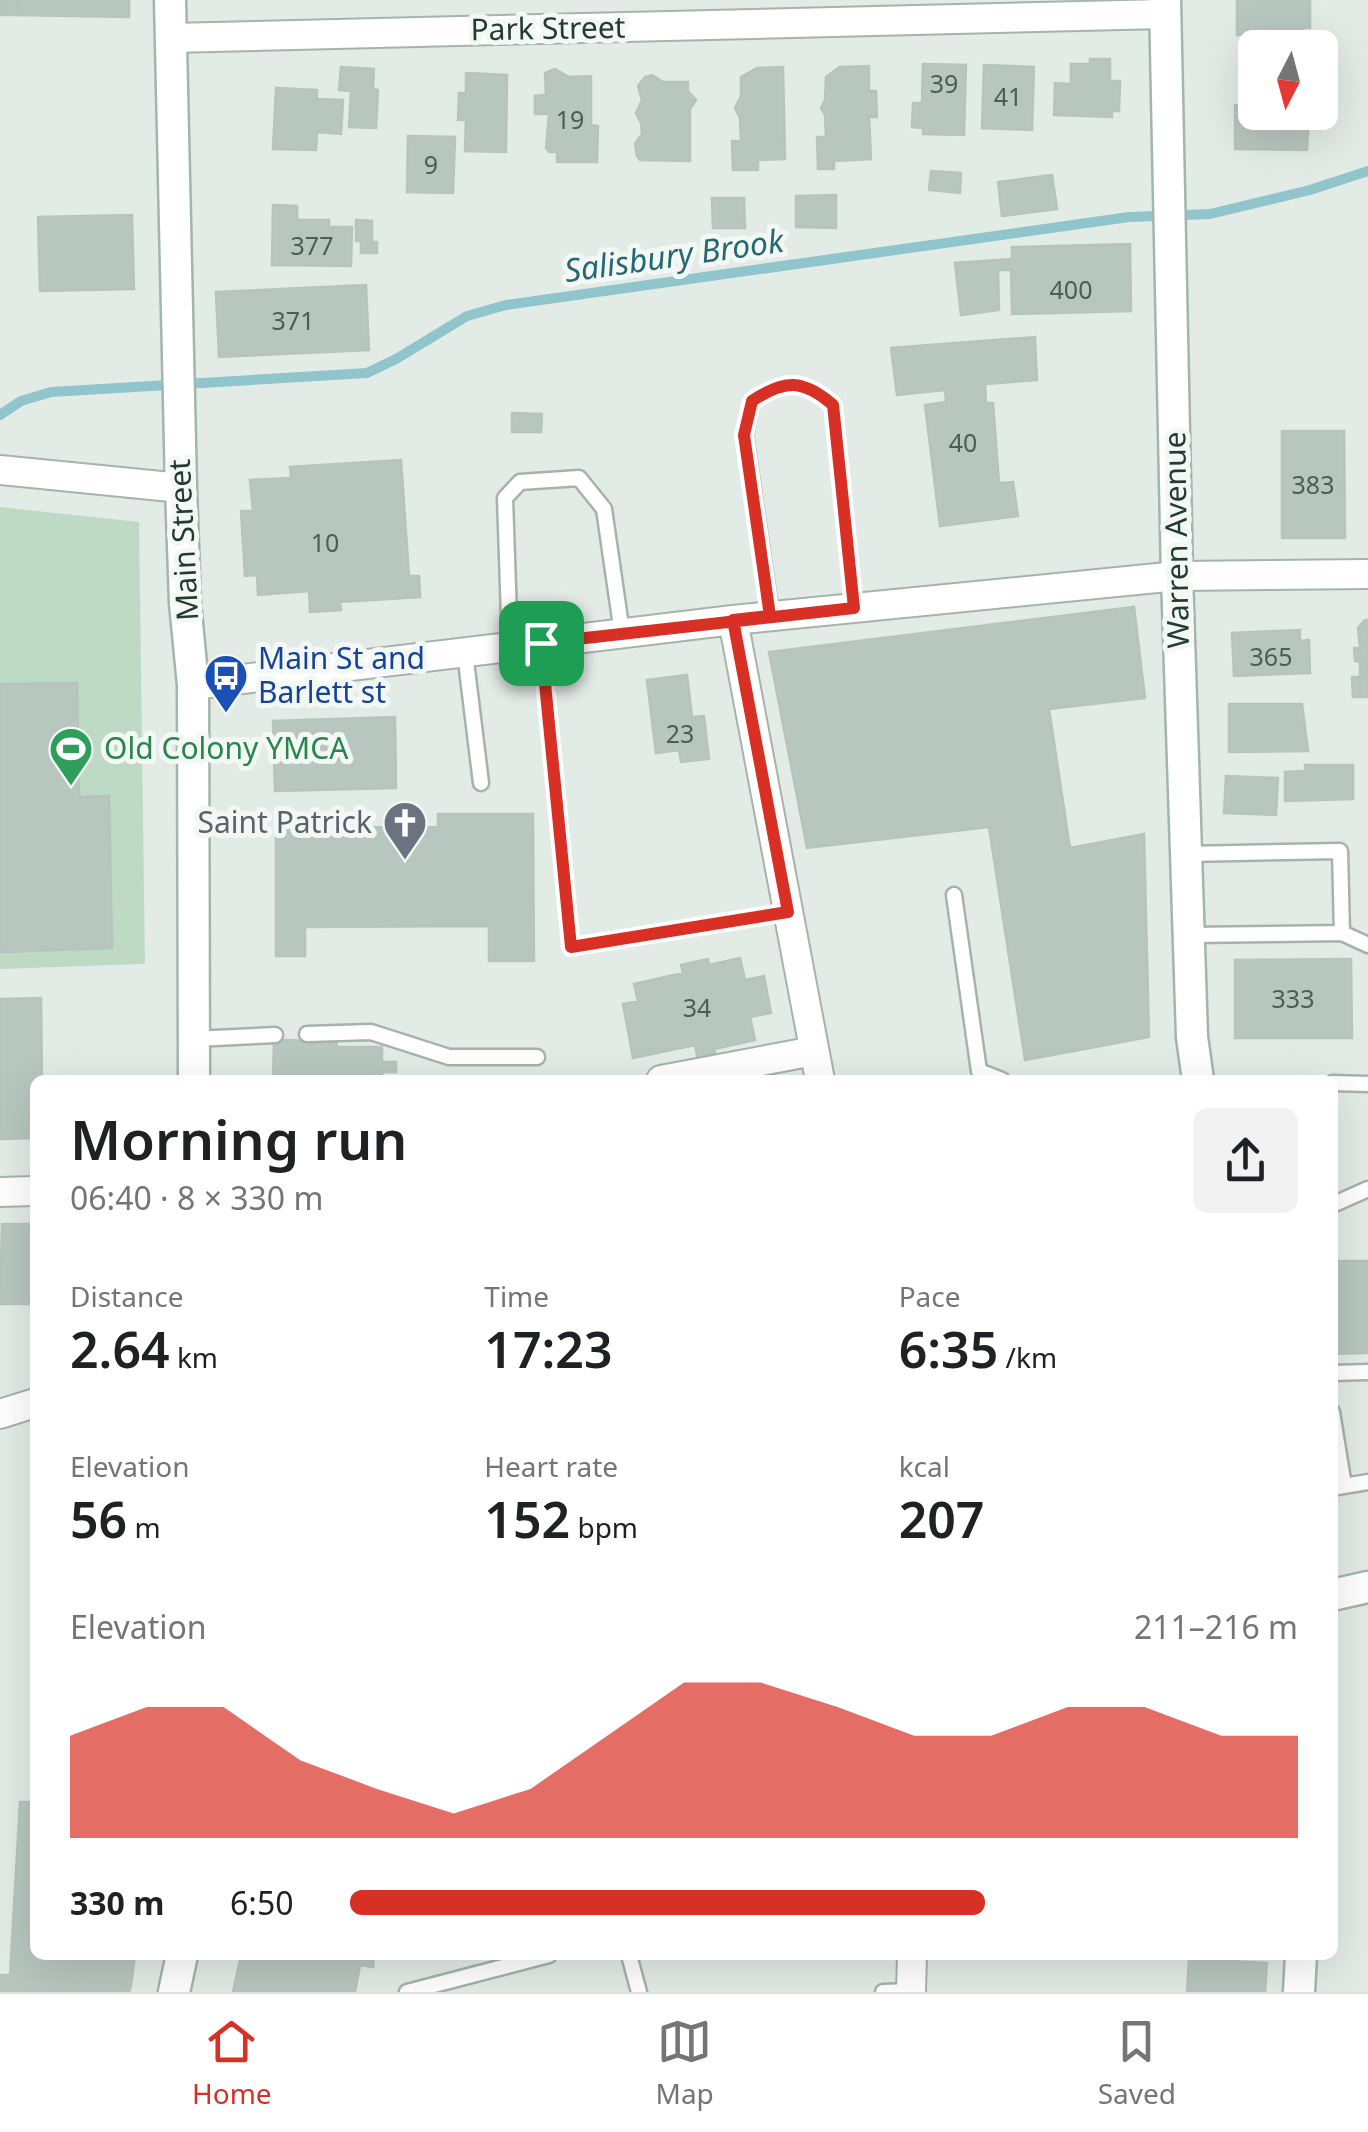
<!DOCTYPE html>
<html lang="en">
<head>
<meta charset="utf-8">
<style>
  body { margin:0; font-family:"Noto Sans",sans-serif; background:#f2f2f2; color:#202124; height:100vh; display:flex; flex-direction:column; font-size:38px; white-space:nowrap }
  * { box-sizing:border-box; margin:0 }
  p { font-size:32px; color:#757577 }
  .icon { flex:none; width:55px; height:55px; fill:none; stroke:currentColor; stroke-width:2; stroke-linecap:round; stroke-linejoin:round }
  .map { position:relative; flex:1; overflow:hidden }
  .sheet { position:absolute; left:30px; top:1075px; width:1308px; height:885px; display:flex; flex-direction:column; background:#fff; border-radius:15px; box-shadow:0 10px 40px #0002 }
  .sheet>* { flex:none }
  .needle { width:65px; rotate:186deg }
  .fabs { position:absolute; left:1238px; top:30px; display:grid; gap:20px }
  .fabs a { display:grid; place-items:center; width:100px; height:100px; border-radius:15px; background:#fff; box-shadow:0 10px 40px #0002; font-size:50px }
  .pin { position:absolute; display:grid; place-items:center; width:85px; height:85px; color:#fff; margin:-42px; border-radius:20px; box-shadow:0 5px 15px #0006 }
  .round { display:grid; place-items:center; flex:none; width:105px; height:105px; border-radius:15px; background:#f2f2f2 }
  .head { display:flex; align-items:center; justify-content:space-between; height:170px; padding:0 40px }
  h1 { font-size:55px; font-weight:600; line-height:75px }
  .figures { display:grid; grid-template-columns:repeat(3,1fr); gap:15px; height:170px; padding:10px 40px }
  .figures div { display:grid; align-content:center }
  .figures b { font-size:50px; font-weight:600 }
  .figures small { font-size:28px; font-weight:400 }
  .figures p { font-size:28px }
  .chart { height:280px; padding:20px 40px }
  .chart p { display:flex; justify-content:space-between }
  .chart svg { width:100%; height:180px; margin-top:10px; fill:#d93025; opacity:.7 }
  ul { padding:0 40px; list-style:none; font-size:32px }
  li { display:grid; grid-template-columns:160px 120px 1fr; align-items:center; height:75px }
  li i { height:25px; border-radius:12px; background:#d93025 }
  .dock { display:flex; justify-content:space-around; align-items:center; height:140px; border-top:2px solid #e0e0e0; background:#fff; font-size:28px; color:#757577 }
  .dock a { display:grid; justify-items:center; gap:5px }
  .dock .active { color:#d93025 }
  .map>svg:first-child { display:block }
</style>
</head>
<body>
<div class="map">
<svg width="1368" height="1992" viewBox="0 0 1368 1992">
  <rect width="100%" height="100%" fill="#e3ebe7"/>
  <path fill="#bedac4" d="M0,507L139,522L145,964L0,969Z"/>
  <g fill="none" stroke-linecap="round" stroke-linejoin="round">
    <path stroke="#90c5cb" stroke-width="10" d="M0,415L21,401L51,392L367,373L396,359L467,316L506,305L1129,217L1210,214L1310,190L1368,171"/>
  </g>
  <path fill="#b8c6c0" stroke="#b6c4bd" stroke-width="2.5" d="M0,0H18V15H0Z
    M18,0H129V17L18,15Z
    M1237,0H1310V28H1303V35H1237Z
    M1090,59H1110V81H1120L1119,111H1112V117L1054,115L1055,83L1071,84V64H1090Z
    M923,64L966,65L964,135L923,134V128L912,127L913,103H922Z
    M984,65L1034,67L1032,130L982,128Z
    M869,66V91H876L877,117H869L871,159L834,161V169H818L817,137H826L825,115L821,108L825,100L826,77L840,67Z
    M341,67L374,69L373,89L378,90L376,128L349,127L351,91L339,90Z
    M783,67L785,159L758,160V170H733L732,141H741L740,118L735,108L741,96V77L757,68Z
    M555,69L569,77L591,76V125L598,126L597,162H557V152H549L546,148L549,114H535V96L546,95L545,73Z
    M466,73L507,75L506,152L465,151L466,120H458L459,93H466Z
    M652,75L663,82H688V91L696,100L690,109V161L640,160L637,156L635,144L642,134L641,123L636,113L642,100L638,86L645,77Z
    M276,88L317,90V99L343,100L341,134L317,132L316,150L273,149Z
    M1255,100V112H1309L1307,150L1235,149V105H1249Z
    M408,136L455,137L453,193L407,192Z
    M931,171L961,173L960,193L929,190Z
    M1052,175L1057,209L1002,216L998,182Z
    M836,195V228L796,227V196Z
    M712,198H744L745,228H713Z
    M273,205L297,206V220H329V227H352L351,266L272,265Z
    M132,215L134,289L40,291L38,217Z
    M356,220L372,221V242H377V253H361V241H356Z
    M1130,244L1131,311L1012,314L1011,270H998L999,310L961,315L955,263L1012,259V247Z
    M366,285L369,350L219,357L216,292Z
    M1035,337L1037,380L985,384L986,403H993L999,483L1013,482L1018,516L940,526L925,405L946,402L945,390L897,395L891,348Z
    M512,413L542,414L541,432H512Z
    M1282,431H1344L1345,538H1282Z
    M401,460L409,576H419L420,597L340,602L341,610L310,612L309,591L258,595L257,575L245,576L241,511H253L250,480L291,478L290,467Z
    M1134,607L1145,698L1049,709L1070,848L1144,834L1149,1037L1025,1060L989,827L807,848L769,652Z
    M1365,620H1368V697H1353L1352,677H1360V662L1355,661L1354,648H1360L1358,628Z
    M1300,630V641L1309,640L1310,673L1234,676L1232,633Z
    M687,675L692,717L704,716L709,759L681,762L679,750L656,753L647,680Z
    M77,683L79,797L109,796L112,948L0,952V684Z
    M1229,704H1302L1308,751L1229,752Z
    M395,717L396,788L275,791L273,721Z
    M1305,765H1353V799L1285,801V772L1305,771Z
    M1226,776L1278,778L1276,815L1224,813Z
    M438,814H533L534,961H489V926L305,927V956H276V828L438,827Z
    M740,958L745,980L764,976L771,1013L750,1017L755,1040L714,1049L716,1056L698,1060L695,1045L633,1058L623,1004L638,1001L634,984L683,973L681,965L708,959L709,965Z
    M1351,959L1352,1038H1235V960Z
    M41,998L42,1080H35V1138L0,1139V999Z
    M274,1040L336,1041L337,1047H382V1062H396V1072H382V1080H273Z
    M2,1224H35V1304H0Z
    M1332,1261H1368V1353L1332,1354Z
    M35,1779V1955H135L131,1985L10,1975L20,1802H34Z
    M241,1955H392L374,1956L373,1967L360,1965L355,1992H233Z
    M1189,1959L1267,1963L1265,1992H1187Z
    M0,1975H10L131,1985L129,1992H0Z"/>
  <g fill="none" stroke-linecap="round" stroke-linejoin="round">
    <defs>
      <path id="lane" d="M771,616L745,435L752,401C785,379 803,379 833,405L854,608
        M541,643L571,947L788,912
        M510,647L505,498L520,482L579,478L604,509L622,633
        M465,653L481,783
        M1186,854L1340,851L1342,933L1368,945
        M954,895L979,1071L1002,1080
        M1189,935L1342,933
        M307,1034L371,1032L449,1057H537
        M194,1039L275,1035
        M1332,1083L1368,1084
        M1332,1205L1368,1189
        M1332,1373L1368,1372
        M1332,1412L1344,1486
        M1332,1488L1368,1482
        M629,1955L639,1992
        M407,1992L549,1955
        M883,1992L911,1991"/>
      <path id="street" d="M171,38L1165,14
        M0,470L181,488
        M733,620L820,1080
        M193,685L733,620L1177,576L1368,574
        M661,1080L814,1051
        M0,1192L35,1191
        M0,1414L35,1403
        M911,1992L912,1955"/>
      <path id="secondary" d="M170,0L181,488L185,603L193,685L194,1080
        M1165,0L1177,576L1192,1037L1198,1080
        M1332,1595L1368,1587
        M174,1992L182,1955
        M1299,1992L1301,1955"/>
    </defs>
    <use href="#lane" stroke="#a6b3ad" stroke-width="19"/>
    <use href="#street" stroke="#a6b3ad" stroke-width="32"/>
    <use href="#secondary" stroke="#a2b6ae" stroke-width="35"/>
    <use href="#lane" stroke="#fff" stroke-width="14"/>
    <use href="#street" stroke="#fff" stroke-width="28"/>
    <use href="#secondary" stroke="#fff" stroke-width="30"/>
  </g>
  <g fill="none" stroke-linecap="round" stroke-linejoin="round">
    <defs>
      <path id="route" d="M541,643L854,608L833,405C803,379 785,379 752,401L744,435L770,616L733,620L788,912L571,947L541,643"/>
    </defs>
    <use href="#route" stroke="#fff" stroke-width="20"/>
    <use href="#route" stroke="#d93025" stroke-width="12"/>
  </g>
  <defs>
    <symbol id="bus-pin" viewBox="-11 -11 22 30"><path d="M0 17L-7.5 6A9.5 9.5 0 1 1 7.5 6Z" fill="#1a4fb4" stroke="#f3f8f5"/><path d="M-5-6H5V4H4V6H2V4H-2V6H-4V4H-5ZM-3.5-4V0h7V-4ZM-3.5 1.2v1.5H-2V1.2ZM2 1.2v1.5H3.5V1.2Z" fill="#fff"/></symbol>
    <symbol id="stadium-pin" viewBox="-11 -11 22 30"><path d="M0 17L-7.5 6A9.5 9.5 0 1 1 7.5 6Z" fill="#2e9e5b" stroke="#f3f8f5"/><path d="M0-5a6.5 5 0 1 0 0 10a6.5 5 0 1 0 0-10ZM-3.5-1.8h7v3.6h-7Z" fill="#fff"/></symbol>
    <symbol id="church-pin" viewBox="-11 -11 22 30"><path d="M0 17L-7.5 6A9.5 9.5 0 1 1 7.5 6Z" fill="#6b7280" stroke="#f3f8f5"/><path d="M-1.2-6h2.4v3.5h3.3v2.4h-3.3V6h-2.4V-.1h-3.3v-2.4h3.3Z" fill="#fff"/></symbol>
  </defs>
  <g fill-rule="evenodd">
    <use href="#bus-pin" x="201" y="651" width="50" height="68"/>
    <use href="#stadium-pin" x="46" y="724" width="50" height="68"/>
    <use href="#church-pin" x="380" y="798" width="50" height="68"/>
  </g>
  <g text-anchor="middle" stroke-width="10" stroke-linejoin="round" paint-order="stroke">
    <g font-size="25" fill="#495e56">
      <text x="944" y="93">39</text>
      <text x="1008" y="106">41</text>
      <text x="570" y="129">19</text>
      <text x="431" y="174">9</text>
      <text x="312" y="255">377</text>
      <text x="1071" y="299">400</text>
      <text x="293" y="330">371</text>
      <text x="963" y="452">40</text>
      <text x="1313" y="494">383</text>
      <text x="325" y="552">10</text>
      <text x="1271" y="666">365</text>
      <text x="680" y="743">23</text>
      <text x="1293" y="1008">333</text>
      <text x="697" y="1017">34</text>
    </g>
    <g font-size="30" fill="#243b33" stroke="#f3f8f5">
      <text transform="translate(548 29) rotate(-1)" y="10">Park Street</text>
      <text transform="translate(184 540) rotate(-93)" y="10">Main Street</text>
      <text transform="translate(1177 540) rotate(-91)" y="10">Warren Avenue</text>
    </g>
    <g font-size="30" fill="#164399" stroke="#f3f8f5" text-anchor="start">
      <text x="258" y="669">Main St and<tspan x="258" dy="34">Barlett st</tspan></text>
    </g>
    <g font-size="30" fill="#27864d" stroke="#f3f8f5" text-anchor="start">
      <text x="104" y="759">Old Colony YMCA</text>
    </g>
    <g font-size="30" fill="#5b616d" stroke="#f3f8f5" text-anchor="end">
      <text x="372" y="833">Saint Patrick</text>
    </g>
    <g font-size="32" font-style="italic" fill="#246871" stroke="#f3f8f5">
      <text transform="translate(674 256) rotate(-8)" y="11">Salisbury Brook</text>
    </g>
  </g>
</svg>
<div class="fabs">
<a><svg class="needle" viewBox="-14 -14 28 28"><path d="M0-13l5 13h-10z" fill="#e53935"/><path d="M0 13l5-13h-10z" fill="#757577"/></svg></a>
</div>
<div class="pin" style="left:541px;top:643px;background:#1e9e55"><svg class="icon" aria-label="arrive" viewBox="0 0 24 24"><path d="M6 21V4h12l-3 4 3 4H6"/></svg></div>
<section class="sheet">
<div class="head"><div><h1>Morning run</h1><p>06:40 · 8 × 330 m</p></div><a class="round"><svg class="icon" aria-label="share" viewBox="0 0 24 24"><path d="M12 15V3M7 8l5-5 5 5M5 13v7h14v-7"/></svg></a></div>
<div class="figures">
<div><p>Distance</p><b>2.64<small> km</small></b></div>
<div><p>Time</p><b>17:23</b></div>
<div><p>Pace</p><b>6:35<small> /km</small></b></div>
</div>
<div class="figures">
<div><p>Elevation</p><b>56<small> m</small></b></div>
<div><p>Heart rate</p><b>152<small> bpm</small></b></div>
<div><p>kcal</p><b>207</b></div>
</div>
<div class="chart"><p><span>Elevation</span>211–216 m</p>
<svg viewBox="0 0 160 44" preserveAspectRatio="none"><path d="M0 44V19L10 12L20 12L30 25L40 32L50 38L60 32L70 19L80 6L90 6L100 12L110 19L120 19L130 12L140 12L150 19L160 19V44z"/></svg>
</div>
<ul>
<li><b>330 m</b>6:50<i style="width:67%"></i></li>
</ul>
</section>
</div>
<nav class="dock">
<a class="active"><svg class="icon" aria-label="home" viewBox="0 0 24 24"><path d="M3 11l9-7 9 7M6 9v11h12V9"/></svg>Home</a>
<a><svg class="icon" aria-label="map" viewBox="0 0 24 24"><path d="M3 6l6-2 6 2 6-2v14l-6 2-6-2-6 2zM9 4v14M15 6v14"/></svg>Map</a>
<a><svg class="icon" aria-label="saved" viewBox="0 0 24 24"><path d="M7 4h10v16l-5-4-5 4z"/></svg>Saved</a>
</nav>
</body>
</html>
